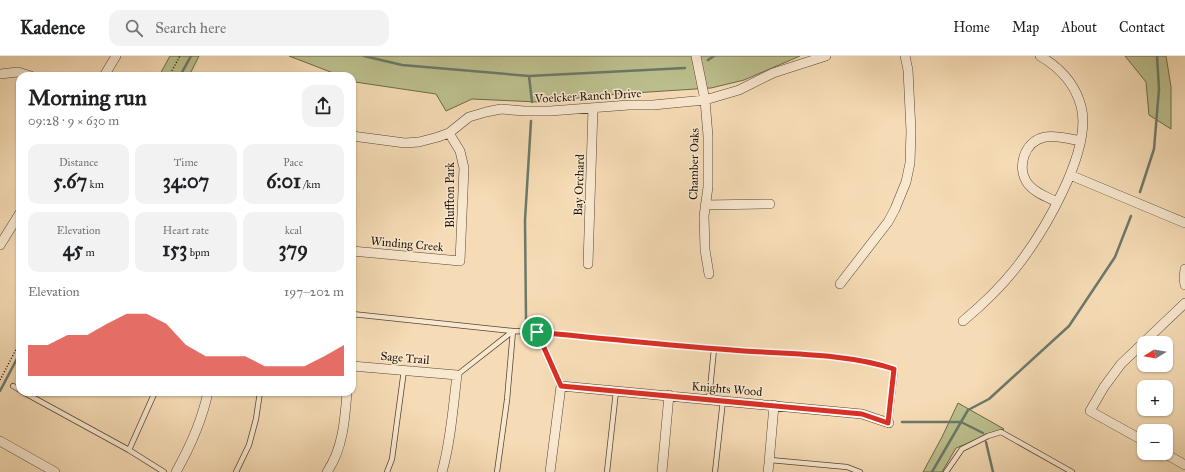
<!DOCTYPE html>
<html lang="en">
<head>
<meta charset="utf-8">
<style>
  body { margin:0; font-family:"IM FELL Great Primer",serif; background:#f2f2f2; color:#202124; height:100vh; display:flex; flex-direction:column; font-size:15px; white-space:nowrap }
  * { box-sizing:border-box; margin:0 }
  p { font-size:13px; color:#757577 }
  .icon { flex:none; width:22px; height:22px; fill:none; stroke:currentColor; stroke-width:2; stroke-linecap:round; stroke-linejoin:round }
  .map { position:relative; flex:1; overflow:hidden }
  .sheet { position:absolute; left:16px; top:16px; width:340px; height:324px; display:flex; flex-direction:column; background:#fff; border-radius:12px; box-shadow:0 1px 3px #0004 }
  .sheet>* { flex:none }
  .needle { width:26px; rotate:259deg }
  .controls { position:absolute; left:1137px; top:280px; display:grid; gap:8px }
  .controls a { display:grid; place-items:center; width:36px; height:36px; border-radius:8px; background:#fff; box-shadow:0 1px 3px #0004; font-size:20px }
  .pin { position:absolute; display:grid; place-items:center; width:34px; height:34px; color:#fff; margin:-17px; border:2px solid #fff; border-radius:50%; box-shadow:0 1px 4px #0007 }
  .round { display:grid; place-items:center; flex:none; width:42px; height:42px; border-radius:12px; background:#f2f2f2 }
  .summary { display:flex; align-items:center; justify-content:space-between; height:68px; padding:0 12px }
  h1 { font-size:22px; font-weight:700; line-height:30px }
  .metrics { display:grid; grid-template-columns:repeat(3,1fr); gap:6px; height:68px; padding:4px 12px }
  .metrics div { display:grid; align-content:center; border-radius:10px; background:#f2f2f2; text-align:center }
  .metrics b { font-size:20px; font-weight:700 }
  .metrics small { font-size:11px; font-weight:400 }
  .metrics p { font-size:11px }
  .chart { height:112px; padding:8px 12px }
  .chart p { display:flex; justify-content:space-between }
  .chart svg { width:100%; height:72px; margin-top:4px; fill:#d93025; opacity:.7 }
  header { display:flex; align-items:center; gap:24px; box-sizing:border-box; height:56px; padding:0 20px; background:#fff; border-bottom:1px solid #e0e0e0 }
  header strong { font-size:19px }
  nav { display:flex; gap:22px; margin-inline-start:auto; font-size:14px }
  .search { width:280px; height:36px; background:#f2f2f2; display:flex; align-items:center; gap:10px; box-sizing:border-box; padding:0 14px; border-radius:12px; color:#757577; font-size:15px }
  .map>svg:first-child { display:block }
</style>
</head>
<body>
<header>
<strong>Kadence</strong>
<div class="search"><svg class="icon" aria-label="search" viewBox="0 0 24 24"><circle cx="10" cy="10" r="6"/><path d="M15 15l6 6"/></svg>Search here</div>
<nav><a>Home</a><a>Map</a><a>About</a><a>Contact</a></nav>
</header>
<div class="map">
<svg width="1185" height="416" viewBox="0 0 1185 416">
  <rect width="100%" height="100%" fill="#f6dcb6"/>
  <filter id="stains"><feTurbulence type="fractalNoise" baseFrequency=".005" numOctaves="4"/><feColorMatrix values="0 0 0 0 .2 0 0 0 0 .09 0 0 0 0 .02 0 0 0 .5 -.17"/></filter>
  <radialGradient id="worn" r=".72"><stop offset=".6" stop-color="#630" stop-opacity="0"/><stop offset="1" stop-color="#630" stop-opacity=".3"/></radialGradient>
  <path fill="#bcc08e" stroke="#6f6a4a" d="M170,0H199L189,20H159Z
    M289,0H800L744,24L711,32L618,38L538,46L472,43L446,55L436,38L355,26L352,24V20H341Z
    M1125,0H1166L1171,31V73L1149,59L1146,26Z
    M958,347L1004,373L956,392L942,416H923L942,381Z"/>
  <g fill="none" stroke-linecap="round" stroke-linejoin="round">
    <path stroke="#6c796a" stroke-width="2.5" d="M364,0L402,9L529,20L685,12
      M708,4L714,0
      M180,20L191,0
      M529,20L532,46
      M1140,136L1154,93L1159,33L1157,0
      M526,263L525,164L531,65
      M0,335L20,297
      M902,366H961L983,377
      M986,386L993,416
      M932,416L968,354L989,343L1069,270L1115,201L1131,160"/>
    <defs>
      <path id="lane" d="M352,258L513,275L457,319
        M537,276L561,330
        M13,330L20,334
        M23,336L129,394L164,416
        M709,343L714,293
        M129,394L155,336
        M770,404L847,411L860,416
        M236,416L249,389L256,363L260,336
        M387,416L392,403L404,314
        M497,416L507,344L513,275L537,276C606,283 675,290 744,295C791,298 850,298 895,313L889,367
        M607,416L616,335
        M715,416L723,344
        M946,416L962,393L988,380L1001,376L1072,416"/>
      <path id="street" d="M696,0L705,44L708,80V131L704,160L705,194L709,218
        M0,18L18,16L31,20
        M104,20L116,0
        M352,80L405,87L419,86L438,81L449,77L469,61L486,56L501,53L524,55H550L629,49H653L705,44L739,34L773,17L826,0
        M1070,119L1185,167
        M1057,146C1047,141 1035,137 1028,128C1016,112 1024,85 1045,81C1057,79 1069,83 1081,85
        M705,149L770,148
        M0,189L20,157
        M352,195L460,205L464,112L460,95L449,77
        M588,208L593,52
        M1185,213L1184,223L1185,229
        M840,228L888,166L895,153L906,126L910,107L911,75L908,14L905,0
        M963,265C982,249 1000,232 1015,213C1042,179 1093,95 1081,50C1075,28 1059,11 1040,0
        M352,310L457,319C453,351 451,384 442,416
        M0,385L55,416
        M1144,385L1090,355L1104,331L1121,308L1185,247
        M1164,397L1185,409
        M176,416C190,391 202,365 208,336
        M327,416C343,393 345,363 347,336
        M550,416L561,330L862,358L889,367
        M662,416L669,339
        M768,416L769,407L774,349"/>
    </defs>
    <use href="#lane" stroke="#574632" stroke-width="6"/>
    <use href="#street" stroke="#574632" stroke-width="10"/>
    <path stroke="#221406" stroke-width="1.5" stroke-dasharray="1 2" stroke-linecap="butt" d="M169,20L180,0
      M0,324L20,286"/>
    <use href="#lane" stroke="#f9e8d0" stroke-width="4.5"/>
    <use href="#street" stroke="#f9e8d0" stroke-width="9"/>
  </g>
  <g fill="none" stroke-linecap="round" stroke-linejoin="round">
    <defs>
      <path id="route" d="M537,276C606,283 675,290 744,295C791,298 850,298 894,313L888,367L862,358L561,330Z"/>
    </defs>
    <use href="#route" stroke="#fff" stroke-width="8"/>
    <use href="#route" stroke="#d93025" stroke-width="5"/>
  </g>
  <g text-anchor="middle" stroke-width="3" stroke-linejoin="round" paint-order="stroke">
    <g font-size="12" fill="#221406" stroke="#f9e8d0">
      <text transform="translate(588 40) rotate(-3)" y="4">Voelcker Ranch Drive</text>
      <text transform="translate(694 108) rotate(-89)" y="4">Chamber Oaks</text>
      <text transform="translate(579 129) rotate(-88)" y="4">Bay Orchard</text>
      <text transform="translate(450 139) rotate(-90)" y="4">Bluffton Park</text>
      <text transform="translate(407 188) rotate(5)" y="4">Winding Creek</text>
      <text transform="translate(405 302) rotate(5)" y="4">Sage Trail</text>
      <text transform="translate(727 333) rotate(5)" y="4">Knights Wood</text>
    </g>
  </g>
  <rect width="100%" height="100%" filter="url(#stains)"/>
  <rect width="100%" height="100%" fill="url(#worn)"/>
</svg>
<div class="controls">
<a><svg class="needle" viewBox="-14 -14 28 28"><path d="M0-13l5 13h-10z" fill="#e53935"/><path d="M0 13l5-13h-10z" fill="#757577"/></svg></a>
<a>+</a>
<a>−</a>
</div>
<div class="pin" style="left:537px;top:276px;background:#1e9e55"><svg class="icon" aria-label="arrive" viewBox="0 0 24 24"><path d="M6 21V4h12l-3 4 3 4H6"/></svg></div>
<section class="sheet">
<div class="summary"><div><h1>Morning run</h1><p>09:28 · 9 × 630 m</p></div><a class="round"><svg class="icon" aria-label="share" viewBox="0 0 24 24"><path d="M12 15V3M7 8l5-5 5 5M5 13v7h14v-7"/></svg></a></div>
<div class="metrics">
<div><p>Distance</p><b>5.67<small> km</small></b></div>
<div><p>Time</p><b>34:07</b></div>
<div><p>Pace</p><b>6:01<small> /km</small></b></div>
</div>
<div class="metrics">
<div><p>Elevation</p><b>45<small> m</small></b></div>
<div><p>Heart rate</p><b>153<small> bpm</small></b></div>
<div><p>kcal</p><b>379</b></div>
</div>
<div class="chart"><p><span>Elevation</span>197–202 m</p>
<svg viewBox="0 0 160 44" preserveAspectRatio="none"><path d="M0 44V25L10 25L20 19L30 19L40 12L50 6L60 6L70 12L80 25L90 32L100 32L110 32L120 38L130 38L140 38L150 32L160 25V44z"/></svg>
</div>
</section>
</div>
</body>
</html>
